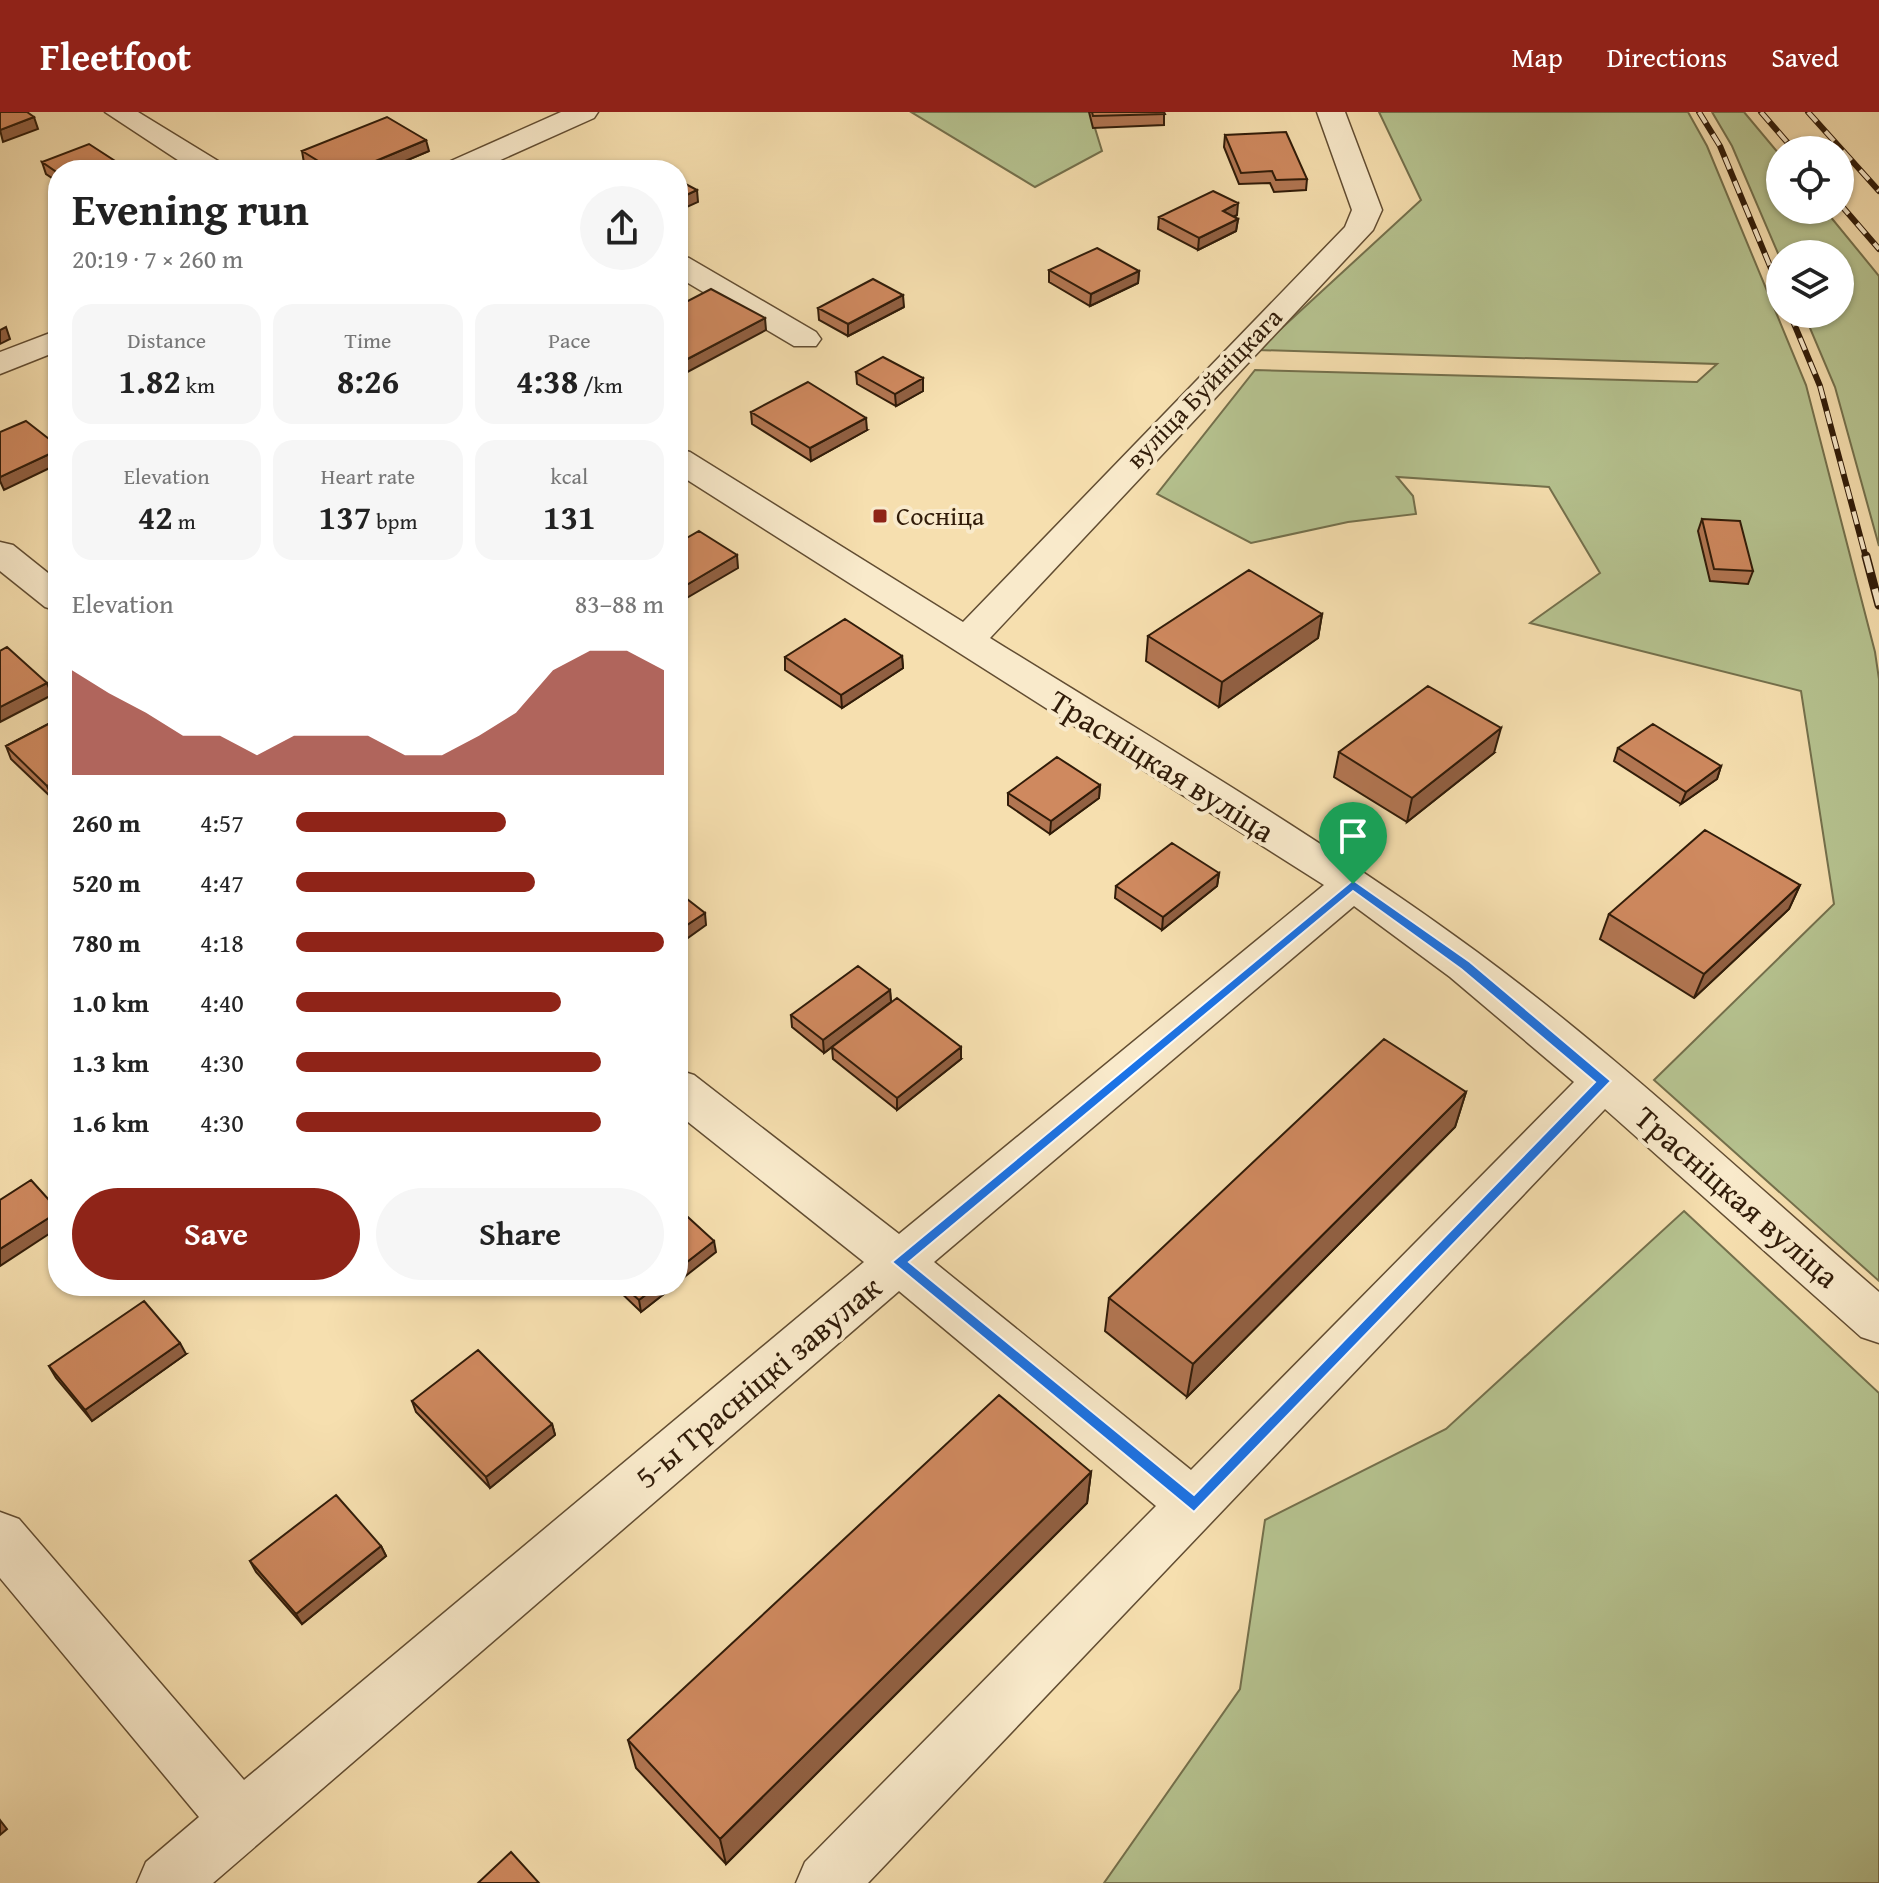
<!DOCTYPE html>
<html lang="en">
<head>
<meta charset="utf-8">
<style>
  body { margin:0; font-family:"Gentium Book Plus",serif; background:#f6f6f6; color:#222; height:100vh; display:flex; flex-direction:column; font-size:30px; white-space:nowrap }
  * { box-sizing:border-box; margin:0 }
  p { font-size:26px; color:#767676 }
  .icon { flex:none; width:44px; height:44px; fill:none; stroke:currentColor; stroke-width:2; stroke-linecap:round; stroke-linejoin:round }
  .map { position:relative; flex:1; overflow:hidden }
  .drawer { position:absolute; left:48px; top:48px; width:640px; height:1136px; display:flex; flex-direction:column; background:#fff; border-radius:32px; box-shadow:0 2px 6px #0004 }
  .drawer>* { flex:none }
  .controls { position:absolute; left:1766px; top:24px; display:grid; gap:16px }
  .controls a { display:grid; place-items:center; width:88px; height:88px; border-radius:50%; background:#fff; box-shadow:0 2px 6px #0004; font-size:40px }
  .pin { position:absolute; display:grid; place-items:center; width:68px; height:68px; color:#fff; margin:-82px -34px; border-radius:50% 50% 50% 0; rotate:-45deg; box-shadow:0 0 8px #0007 }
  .pin .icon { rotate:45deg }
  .round { display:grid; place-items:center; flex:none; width:84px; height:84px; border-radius:42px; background:#f6f6f6 }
  .headline { display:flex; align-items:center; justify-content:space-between; height:136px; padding:0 24px }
  h1 { font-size:44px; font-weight:700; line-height:60px }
  .stats { display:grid; grid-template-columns:repeat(3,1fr); gap:12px; height:136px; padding:8px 24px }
  .stats div { display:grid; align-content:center; border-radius:20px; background:#f6f6f6; text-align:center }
  .stats b { font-size:34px; font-weight:700 }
  .stats small { font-size:22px; font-weight:400 }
  .stats p { font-size:22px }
  .chart { height:224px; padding:16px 24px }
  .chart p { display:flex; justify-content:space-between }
  .chart svg { width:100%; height:144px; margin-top:8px; fill:#8f2418; opacity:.7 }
  .button { display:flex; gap:16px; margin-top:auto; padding:16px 24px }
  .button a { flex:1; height:92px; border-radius:48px; background:#8f2418; color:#fff; font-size:32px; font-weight:700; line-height:92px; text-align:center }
  .button a+a { background:#f6f6f6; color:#222 }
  ul { padding:0 24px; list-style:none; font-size:26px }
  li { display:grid; grid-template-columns:128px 96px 1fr; align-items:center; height:60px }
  li i { height:20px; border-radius:10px; background:#8f2418 }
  header { display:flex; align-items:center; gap:48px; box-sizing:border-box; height:112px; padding:0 40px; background:#8f2418; color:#fff }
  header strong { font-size:38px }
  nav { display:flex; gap:44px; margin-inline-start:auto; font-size:28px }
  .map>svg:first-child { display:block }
</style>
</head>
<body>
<header>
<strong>Fleetfoot</strong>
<nav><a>Map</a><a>Directions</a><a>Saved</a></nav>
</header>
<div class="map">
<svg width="1879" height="1771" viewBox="0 0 1879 1771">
  <rect width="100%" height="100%" fill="#f6dfaf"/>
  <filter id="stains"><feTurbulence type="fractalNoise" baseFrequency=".0025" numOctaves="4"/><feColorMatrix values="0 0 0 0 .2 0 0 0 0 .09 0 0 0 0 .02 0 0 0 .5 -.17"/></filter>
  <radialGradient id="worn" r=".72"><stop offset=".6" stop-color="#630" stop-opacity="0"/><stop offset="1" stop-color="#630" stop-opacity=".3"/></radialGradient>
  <path fill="#b6c390" stroke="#74704c" stroke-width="2" d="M911,0H1090L1102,39L1035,75Z
    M1379,0H1688L1707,34L1806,273L1875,540L1879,567V1169L1654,968L1834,792L1801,579L1530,511L1600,461L1549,375L1397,365L1413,384L1416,402L1348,410L1251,431L1157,382L1255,258L1697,270L1717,252L1258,238L1421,88Z
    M1712,0H1744L1780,43V98H1825L1879,164V434L1835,275L1804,202H1840V142H1780V146L1732,34Z
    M1684,1099L1879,1281V1771H1104L1240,1577L1265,1408L1446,1317Z"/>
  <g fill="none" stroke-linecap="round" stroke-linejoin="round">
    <defs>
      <path id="minor" d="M105,0H138L223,52L227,58H193Z
        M561,0H598L594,6L478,58H440L444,52Z
        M1317,0H1345L1382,98L1373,118L990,526C1154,628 1322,726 1477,840C1618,944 1747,1066 1879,1180V1231L1861,1225L1605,997L868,1771H796L805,1750L1156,1394L899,1179L213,1771H137L146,1750L199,1705L0,1466V1400L19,1407L244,1668L864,1150L678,1002V958L694,963L899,1122L1324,773L678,362V337L690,340L963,510L1345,115L1352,98ZM1354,794L1450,865L1574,970L1191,1358L934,1150Z
        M678,143L689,146L816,220L821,227L816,234H794L678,165Z
        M58,218V239L0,262V240Z
        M0,430L13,433L58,469V499L45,495L0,459Z"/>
    </defs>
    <use href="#minor" stroke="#624d32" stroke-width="3"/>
    <use href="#minor" fill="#f9eacb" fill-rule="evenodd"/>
    <defs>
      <path id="rail-far1" d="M1699,0L1720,34L1780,178
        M1761,0L1794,38
        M1808,0L1879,79
        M1840,92L1879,137
        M1790,202L1820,274L1866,446"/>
      <path id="rail" d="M1866,444L1879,493"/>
    </defs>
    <use href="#rail-far1" stroke="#311c09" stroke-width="6"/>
    <use href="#rail" stroke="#311c09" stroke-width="9"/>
    <use href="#rail-far1" stroke="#f9eacb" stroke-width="4" stroke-dasharray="13" stroke-linecap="butt"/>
    <use href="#rail" stroke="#f9eacb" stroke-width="6" stroke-dasharray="17" stroke-linecap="butt"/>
  </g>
  <path fill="#b27652" stroke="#311c09" stroke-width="2" d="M1089,0H1164V13L1093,16Z
    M1225,23L1307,67L1306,78L1274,80L1270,71L1239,72L1224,35Z
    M302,39H429L384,58H316L304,51Z
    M42,50L58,58V70L46,62Z
    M1237,103L1233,105L1238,107L1236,119L1198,138L1158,117L1159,105Z
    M1049,158L1139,159L1138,171L1090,194L1049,170Z
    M904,195L848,224L819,208L818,196Z
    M856,260L923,266V279L896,294L857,272Z
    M751,300L867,318L811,349L752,312Z
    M1702,407L1753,459L1748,472L1710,469L1698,419Z
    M1322,502L1318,526L1219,595L1146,549L1148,524Z
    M902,544L903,556L842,596L785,558V545Z
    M58,607L52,686L11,647L6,634Z
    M1618,636L1721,654L1717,667L1681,692L1614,649Z
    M1339,640L1494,641L1407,710L1334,665Z
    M1100,673L1099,686L1050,722L1008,693V681Z
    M1219,761L1217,774L1162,818L1115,786L1116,774Z
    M1800,773L1789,797L1694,886L1600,827L1609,802Z
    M890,878L891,890L824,941L792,915L791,903Z
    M832,935L961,947L897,998L833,947Z
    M1466,980L1455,1015L1187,1285L1105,1219L1109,1186Z
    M614,1174H674L641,1200Z
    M186,1242L92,1309L56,1266L49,1254Z
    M412,1289L552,1312L555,1323L490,1376L416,1300Z
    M1091,1360L1087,1391L726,1752L636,1656L628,1628Z
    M381,1434L386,1444L302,1512L256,1460L250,1449Z"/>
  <path fill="#916042" stroke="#311c09" stroke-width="2" d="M34,5L38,17L3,30L0,18Z
    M426,28L429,39L384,58H354Z
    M697,78L698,90L678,99V87Z
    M1238,91L1237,103L1221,111L1223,99Z
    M1238,107L1236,119L1198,138L1199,126Z
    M1139,159L1138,171L1090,194L1091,182Z
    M903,183L904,195L848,224V212Z
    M765,206L766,218L678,265V252Z
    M6,215L10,227L0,232V218Z
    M923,266V279L896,294L895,282Z
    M866,306L867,318L811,349L810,336Z
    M58,338V352L4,378L0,369V365Z
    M737,443L738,456L678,491V478Z
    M1322,502L1318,526L1219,595L1222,570Z
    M902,544L903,556L842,596L841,583Z
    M47,571L52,583L0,610V595Z
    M1501,616L1494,641L1407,710L1412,686Z
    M1721,654L1717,667L1681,692L1686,680Z
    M58,667V683L52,686L47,674Z
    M1100,673L1099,686L1050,722L1051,709Z
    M1219,761L1217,774L1162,818L1163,805Z
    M1800,773L1789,797L1694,886L1704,862Z
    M705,801L706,813L678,833V819Z
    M890,878L891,890L824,941L823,928Z
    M961,935V947L897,998V986Z
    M1466,980L1455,1015L1187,1285L1193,1252Z
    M58,1100V1116L0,1154V1137Z
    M714,1129L716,1140L678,1170V1157Z
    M657,1174H674L641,1200L639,1188Z
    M180,1231L186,1242L92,1309L85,1298Z
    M552,1312L555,1323L490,1376L486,1365Z
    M1091,1360L1087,1391L726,1752L720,1727Z
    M381,1434L386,1444L302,1512L296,1502Z
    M0,1708L7,1717L0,1723Z"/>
  <path fill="#cf895f" stroke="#311c09" stroke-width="2" d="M0,0H27L34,5L0,18Z
    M1092,0H1164L1165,2L1093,4Z
    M387,5L426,28L354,58H333L302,39Z
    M1286,20L1307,67L1276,68L1272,59L1241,61L1225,23Z
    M89,32L129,58H58V61L42,50Z
    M678,68L697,78L678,87Z
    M1213,79L1238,91L1223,99L1238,107L1199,126L1159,105Z
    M1097,136L1139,159L1091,182L1049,158Z
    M873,167L903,183L848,212L818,196Z
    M711,177L765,206L678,252V194Z
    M883,245L923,266L895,282L856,260Z
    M808,270L866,306L810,336L751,300Z
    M26,309L58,334V338L0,365V320Z
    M1702,407L1740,409L1753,459L1714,457Z
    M699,419L737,443L678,478V431Z
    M1249,458L1322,502L1222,570L1148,524Z
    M845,507L902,544L841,583L785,545Z
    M7,535L47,571L0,595V539Z
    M1428,574L1501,616L1412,686L1339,640Z
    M58,607V667L47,674L6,634Z
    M1653,612L1721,654L1686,680L1618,636Z
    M1057,645L1100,673L1051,709L1008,681Z
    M1705,718L1800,773L1704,862L1609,802Z
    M1172,731L1219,761L1163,805L1116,774Z
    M678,780L705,801L678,819Z
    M858,854L890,878L823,928L791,903Z
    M897,886L961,935L897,986L832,935Z
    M1384,927L1466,980L1193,1252L1109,1186Z
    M31,1068L58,1098V1100L0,1137V1088Z
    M678,1096L714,1129L678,1157Z
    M623,1174H657L639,1188Z
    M144,1189L180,1231L85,1298L49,1254Z
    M478,1238L552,1312L486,1365L412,1289Z
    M999,1283L1091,1360L720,1727L628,1628Z
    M336,1383L381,1434L296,1502L250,1449Z
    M511,1740L539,1771H478Z"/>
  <path fill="#1a73e8" stroke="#fff" stroke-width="2" fill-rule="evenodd" d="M1353,768L1470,850L1611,969L1194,1400L892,1150ZM1353,779L1461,857L1595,970L1194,1383L909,1150Z"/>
  <rect fill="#8f2418" stroke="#f9eacb" stroke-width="3" x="872" y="396" width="16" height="16" rx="4"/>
  <g text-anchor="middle" stroke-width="8" stroke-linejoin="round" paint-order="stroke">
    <g font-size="26" fill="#311c09" stroke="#f9eacb">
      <text transform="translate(1204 276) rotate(-46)" y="9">вуліца Буйніцкага</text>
    </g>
    <g font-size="26" fill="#311c09" stroke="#f9eacb" text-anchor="start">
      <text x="896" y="413">Сосніца</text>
    </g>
    <g font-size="32" fill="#311c09" stroke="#f9eacb">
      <text transform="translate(1162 654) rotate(32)" y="11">Трасніцкая вуліца</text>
      <text transform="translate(1737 1085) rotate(41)" y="11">Трасніцкая вуліца</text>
      <text transform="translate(758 1270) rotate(-40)" y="11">5-ы Трасніцкі завулак</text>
    </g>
  </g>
  <rect width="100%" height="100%" filter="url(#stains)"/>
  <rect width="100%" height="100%" fill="url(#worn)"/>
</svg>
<div class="controls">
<a><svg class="icon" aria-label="locate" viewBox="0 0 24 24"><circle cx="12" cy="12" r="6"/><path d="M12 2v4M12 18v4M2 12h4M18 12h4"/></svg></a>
<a><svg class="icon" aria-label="layers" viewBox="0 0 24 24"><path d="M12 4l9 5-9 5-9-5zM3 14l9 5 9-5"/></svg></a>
</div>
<div class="pin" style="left:1353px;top:772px;background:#1e9e55"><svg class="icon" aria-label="arrive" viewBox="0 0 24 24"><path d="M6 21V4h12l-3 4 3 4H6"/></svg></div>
<section class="drawer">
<div class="headline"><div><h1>Evening run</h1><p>20:19 · 7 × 260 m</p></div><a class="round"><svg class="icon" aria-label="share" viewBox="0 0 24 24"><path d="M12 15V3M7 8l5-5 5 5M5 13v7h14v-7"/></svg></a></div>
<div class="stats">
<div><p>Distance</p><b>1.82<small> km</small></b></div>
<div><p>Time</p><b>8:26</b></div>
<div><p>Pace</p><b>4:38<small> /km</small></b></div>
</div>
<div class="stats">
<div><p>Elevation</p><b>42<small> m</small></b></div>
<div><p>Heart rate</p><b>137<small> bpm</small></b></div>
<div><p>kcal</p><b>131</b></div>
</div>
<div class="chart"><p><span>Elevation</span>83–88 m</p>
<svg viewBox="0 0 160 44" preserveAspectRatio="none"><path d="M0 44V12L10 19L20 25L30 32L40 32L50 38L60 32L70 32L80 32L90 38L100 38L110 32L120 25L130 12L140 6L150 6L160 12V44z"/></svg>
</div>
<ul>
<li><b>260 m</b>4:57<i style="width:57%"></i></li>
<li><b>520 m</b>4:47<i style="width:65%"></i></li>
<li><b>780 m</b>4:18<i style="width:100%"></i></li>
<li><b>1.0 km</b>4:40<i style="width:72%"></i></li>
<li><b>1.3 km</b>4:30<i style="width:83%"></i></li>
<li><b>1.6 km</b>4:30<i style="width:83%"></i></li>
</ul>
<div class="button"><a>Save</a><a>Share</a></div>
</section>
</div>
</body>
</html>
